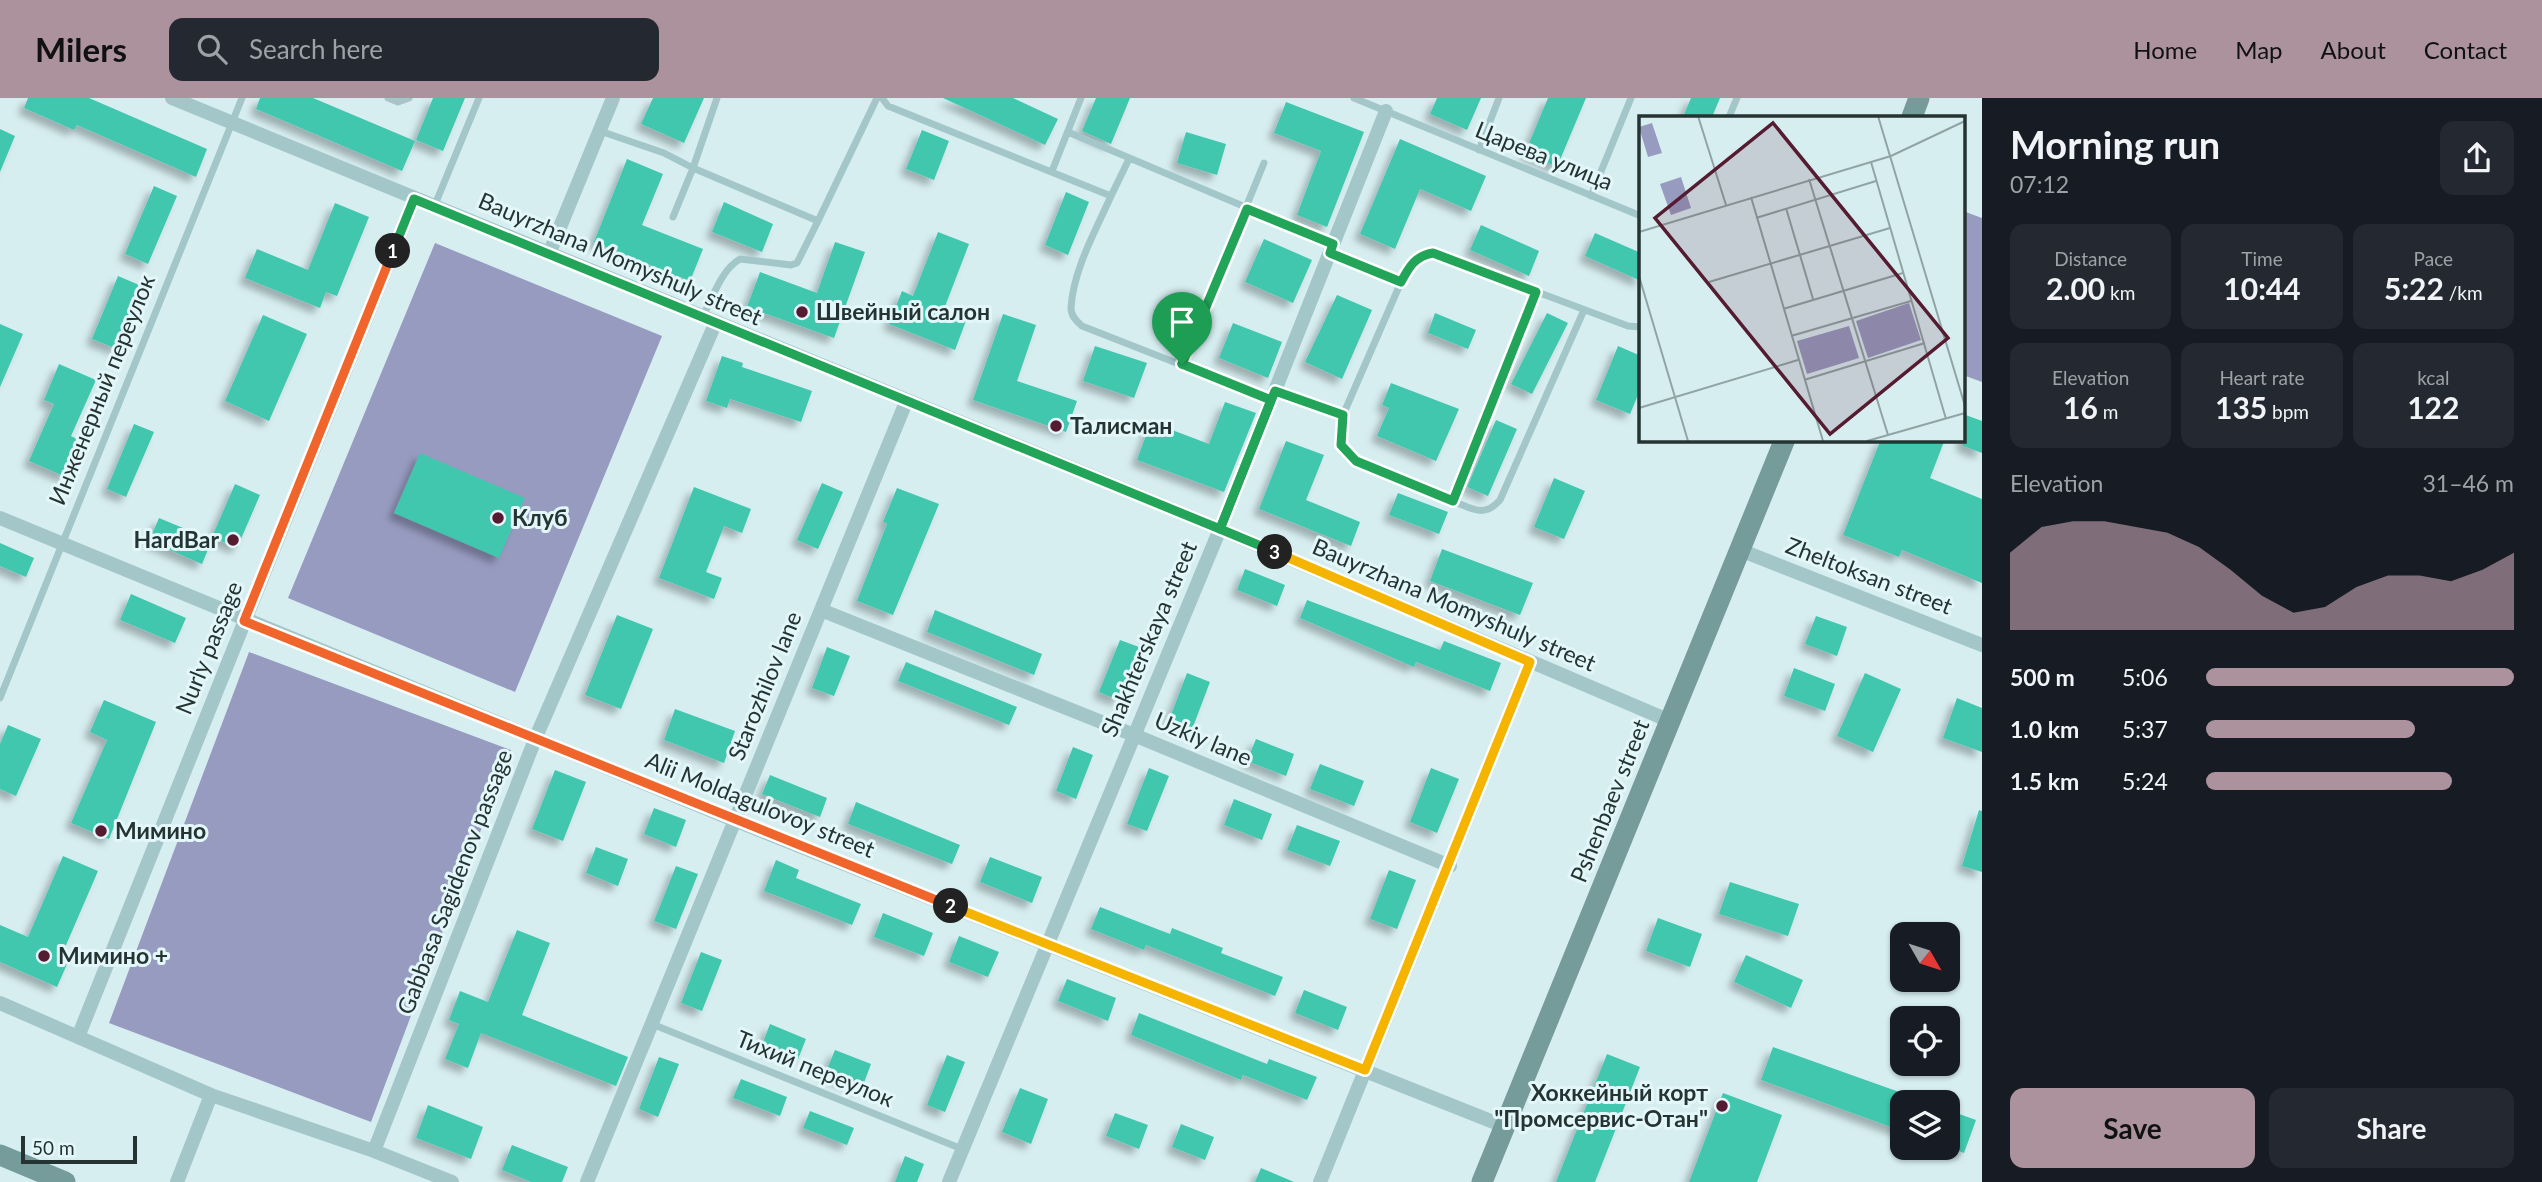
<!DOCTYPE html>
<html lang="en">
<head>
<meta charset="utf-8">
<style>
  body { margin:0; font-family:Lato,sans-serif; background:#242831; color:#f1f3f6; height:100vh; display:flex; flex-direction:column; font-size:26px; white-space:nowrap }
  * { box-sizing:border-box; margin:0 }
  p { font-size:23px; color:#9ea1a6 }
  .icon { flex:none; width:38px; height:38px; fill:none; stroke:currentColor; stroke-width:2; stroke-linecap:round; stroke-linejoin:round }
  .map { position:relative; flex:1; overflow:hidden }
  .side { display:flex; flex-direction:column; background:#171b24; width:560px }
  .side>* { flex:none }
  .needle { width:46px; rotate:129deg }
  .tools { position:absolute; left:1890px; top:824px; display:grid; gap:14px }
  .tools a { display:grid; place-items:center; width:70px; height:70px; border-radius:14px; background:#171b24; box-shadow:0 2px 5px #0004; font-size:35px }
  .scale { position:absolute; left:21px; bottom:18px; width:116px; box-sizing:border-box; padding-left:7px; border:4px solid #253432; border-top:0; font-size:19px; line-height:24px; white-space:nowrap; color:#253432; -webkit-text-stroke:5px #e3f6f9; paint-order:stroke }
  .pin { position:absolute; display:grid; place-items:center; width:60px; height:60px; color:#fff; margin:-72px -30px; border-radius:50% 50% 50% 0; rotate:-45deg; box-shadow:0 0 7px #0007 }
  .pin .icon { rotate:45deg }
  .km { position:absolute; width:35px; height:35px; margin:-18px; border-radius:50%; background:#222; color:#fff; font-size:19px; line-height:35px; text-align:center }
  .round { display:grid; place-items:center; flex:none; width:74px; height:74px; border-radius:14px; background:#242831 }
  .headline { display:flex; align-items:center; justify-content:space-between; height:119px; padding:0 28px }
  h1 { font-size:38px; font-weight:700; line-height:52px }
  .figures { display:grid; grid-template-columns:repeat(3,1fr); gap:10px; height:119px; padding:7px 28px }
  .figures div { display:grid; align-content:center; border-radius:14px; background:#242831; text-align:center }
  .figures b { font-size:30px; font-weight:700 }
  .figures small { font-size:19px; font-weight:400 }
  .figures p { font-size:19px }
  .chart { height:196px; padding:14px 28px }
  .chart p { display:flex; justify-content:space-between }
  .chart svg { width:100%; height:126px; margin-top:7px; fill:#ab929d; opacity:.7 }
  .action { display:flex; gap:14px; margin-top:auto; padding:14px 28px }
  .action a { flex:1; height:80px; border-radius:14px; background:#ab929d; color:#111; font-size:28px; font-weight:700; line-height:80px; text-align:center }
  .action a+a { background:#242831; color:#f1f3f6 }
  ul { padding:0 28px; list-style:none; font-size:23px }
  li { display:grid; grid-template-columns:112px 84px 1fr; align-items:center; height:52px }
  li i { height:18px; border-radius:9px; background:#ab929d }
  header { display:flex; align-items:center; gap:42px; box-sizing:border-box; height:98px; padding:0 35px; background:#ab929d; color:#111 }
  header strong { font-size:33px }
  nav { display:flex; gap:38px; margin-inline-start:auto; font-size:24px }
  .search { width:490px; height:63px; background:#242831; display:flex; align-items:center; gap:18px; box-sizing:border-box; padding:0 24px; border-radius:14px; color:#9ea1a6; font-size:26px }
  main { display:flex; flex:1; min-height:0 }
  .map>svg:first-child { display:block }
</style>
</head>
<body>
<header>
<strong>Milers</strong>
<div class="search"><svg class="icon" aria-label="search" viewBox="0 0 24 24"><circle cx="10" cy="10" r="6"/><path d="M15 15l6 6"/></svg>Search here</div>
<nav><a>Home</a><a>Map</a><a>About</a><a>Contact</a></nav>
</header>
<main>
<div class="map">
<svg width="1982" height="1084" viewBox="0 0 1982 1084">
  <defs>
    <filter id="shadow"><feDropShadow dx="-6" dy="6" stdDeviation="3.5" flood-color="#0004"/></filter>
  </defs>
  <rect width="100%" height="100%" fill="#d7eef1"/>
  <path fill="#979bc0" d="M1963,113L1982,120V284L1963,277Z
    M435,145L662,238L515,594L288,500Z
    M249,554L511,652L371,1024L109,925Z"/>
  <path fill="#3fc7ae" filter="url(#shadow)" d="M28,0H89L207,51L196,79L77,27L74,32L24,10Z
    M260,0H313L415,43L402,73L256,11Z
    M433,0H465L443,53L416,42Z
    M653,0H704L684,45L641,26Z
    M943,0H1013L1058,21L1045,47Z
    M1096,0H1130L1111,46L1082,33Z
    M1437,0H1481L1467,32L1430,16Z
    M1548,0H1586L1557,69L1525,55Z
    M1691,0H1720L1712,19H1683Z
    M1286,4L1364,34L1327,129L1297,117L1321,53L1274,35Z
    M0,31L15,38L0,74Z
    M922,32L949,43L934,82L906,71Z
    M1186,34L1226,46L1217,77L1177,65Z
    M1400,41L1486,78L1471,113L1420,91L1395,151L1360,136Z
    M627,61L663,76L642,127L703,151L690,183L594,144Z
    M154,88L177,98L148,166L125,156Z
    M1066,94L1089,104L1068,157L1045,147Z
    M724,104L773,126L762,154L712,134Z
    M335,105L369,119L337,198L326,194L320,210L245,180L257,151L308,172Z
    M1481,127L1539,153L1529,178L1470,152Z
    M938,134L969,146L944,211L967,220L955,252L889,226L902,193L913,198Z
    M1595,135L1641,155V183L1585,158Z
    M1264,141L1312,162L1293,205L1245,184Z
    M835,144L865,154L834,240L747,209L760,174L817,195Z
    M118,178L144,189L117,251L92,241Z
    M1337,197L1372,212L1342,281L1305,264Z
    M1435,215L1476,232L1468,251L1428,235Z
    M1547,215L1568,225L1532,296L1511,286Z
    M1003,216L1036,227L1017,283L1077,303L1066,334L973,302Z
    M263,217L307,236L269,323L225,303Z
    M1233,225L1282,244L1268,280L1219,260Z
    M0,226L23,236L0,289Z
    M1095,248L1147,265L1134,300L1083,283Z
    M1618,248L1641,258V290L1630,316L1596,302Z
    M722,258L743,265L742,269L812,293L801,324L730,301L727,310L706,303Z
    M59,266L96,282L71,338L81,343L66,379L29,363L54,306L44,302Z
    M1391,285L1459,311L1436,363L1377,338L1389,310L1382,307Z
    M1225,304L1256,315L1224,394L1137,362L1151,324L1209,346Z
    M1963,316L1982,323V355L1963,348Z
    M1496,322L1517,331L1488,398L1467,389Z
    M134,326L154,334L126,399L107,391Z
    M1881,341H1945L1930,380L1982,401V485L1902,452L1899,459L1843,437Z
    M1286,343L1324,357L1306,402L1360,424L1351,448L1259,411Z
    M420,355L525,400L499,460L394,415Z
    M1554,380L1585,393L1564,441L1534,429Z
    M822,385L843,394L818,451L797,442Z
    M235,386L260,397L237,450L212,439Z
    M694,389L751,411L742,435L724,428L706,474L722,480L714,501L659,480Z
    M897,390L939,406L893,517L857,503L887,426L883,424Z
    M1398,395L1448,414L1439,436L1389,417Z
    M159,420L212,442L202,466L149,443Z
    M0,445L34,460L26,479L0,468Z
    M1442,451L1533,485L1520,517L1430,483Z
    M1245,471L1285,487L1277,508L1237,492Z
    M131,496L186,520L175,545L120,522Z
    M1307,502L1440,552L1444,543L1501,565L1490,593L1416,564L1414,569L1300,520Z
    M935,512L1042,556L1034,577L927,534Z
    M617,517L653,531L621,611L585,597Z
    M1816,518L1847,529L1837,558L1805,546Z
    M1120,542L1139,549L1118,602L1099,594Z
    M827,549L850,558L834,598L812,590Z
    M906,564L1017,609L1009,627L898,583Z
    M1794,570L1835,586L1825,613L1784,598Z
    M1187,575L1210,584L1191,634L1168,625Z
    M1865,575L1901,591L1873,654L1837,638Z
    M1957,600L1982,610V654L1943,640Z
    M104,602L156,624L109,741L71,725L107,642L90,634Z
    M675,611L735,633L724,665L664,642Z
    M8,627L41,641L16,698L0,691V646Z
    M1256,641L1294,656L1286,678L1247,663Z
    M1073,649L1093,657L1076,701L1056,693Z
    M1320,666L1364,683L1354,708L1310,691Z
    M1149,670L1169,678L1147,733L1127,726Z
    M1431,670L1459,681L1437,735L1410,724Z
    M555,672L586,684L563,743L532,731Z
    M770,677L827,700L820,719L762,696Z
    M1234,701L1272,716L1262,742L1224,727Z
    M856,704L960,747L952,766L848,726Z
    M654,710L686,722L676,749L644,736Z
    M1979,712L1982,713V774L1962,768Z
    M1297,727L1340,743L1330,768L1287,752Z
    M596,749L628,761L618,788L586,775Z
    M63,758L98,773L63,854L71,857L57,889L0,864V827L28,839Z
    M990,759L1042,779L1032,805L980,784Z
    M776,762L799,772L796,780L861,806L852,827L764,793Z
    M676,768L698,776L676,831L654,823Z
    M1389,772L1416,782L1397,831L1370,821Z
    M1730,784L1799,806L1788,838L1719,816Z
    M1100,809L1170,836L1172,830L1223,850L1221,855L1283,879L1275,898L1146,847L1144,852L1091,831Z
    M883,815L933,835L924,858L874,839Z
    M1658,820L1702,836L1690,869L1646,853Z
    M517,832L550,845L522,917L628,959L616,988L481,935L468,970L445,961L459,926L449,922L460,893L488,904Z
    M959,838L999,854L988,879L949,864Z
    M701,854L722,862L702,913L681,905Z
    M1746,857L1803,882L1791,910L1734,884Z
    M1067,881L1116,900L1108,923L1058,903Z
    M1304,892L1347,909L1338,932L1295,915Z
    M1139,915L1267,966L1269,961L1317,979L1307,1002L1243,977L1241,982L1131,937Z
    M770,926L806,941L798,961L762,947Z
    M1773,949L1902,995V1033L1761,982Z
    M835,952L871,966L862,990L825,976Z
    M1607,956L1640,969L1595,1084H1556Z
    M947,957L965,964L945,1014L927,1007Z
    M659,959L679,966L658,1019L639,1011Z
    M741,981L787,999L780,1018L733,1000Z
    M1020,990L1048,1001L1031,1046L1002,1034Z
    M1723,995L1782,1017L1757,1084H1689Z
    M428,1007L483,1029L471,1061L416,1040Z
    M1948,1012L1976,1022L1964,1055L1948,1049Z
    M810,1013L854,1030L847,1047L803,1030Z
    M1115,1015L1148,1027L1139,1051L1106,1038Z
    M1181,1026L1214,1039L1205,1062L1172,1049Z
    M512,1047L568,1069L562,1084H531L502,1072Z
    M905,1058L924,1066L917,1084H895Z
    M1261,1070L1294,1084H1255Z"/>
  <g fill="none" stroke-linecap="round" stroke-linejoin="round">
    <path stroke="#a3c7c9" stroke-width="7" d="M388,0L398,4L409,0
      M717,0L693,70L818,123L877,0
      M882,0L888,8L1111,98C1096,132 1073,172 1071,210C1071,218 1076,223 1082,228L1271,302
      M1354,0L1641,118
      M1729,19L1737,0
      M600,33L664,55L693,70L673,119
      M1068,34L1333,146
      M1479,52L1499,0
      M1052,73L1081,0
      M1111,98L1129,61
      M1591,98L1631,0
      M434,109L479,0
      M1330,155L1401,184C1409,169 1415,158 1433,155L1628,228L1641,229
      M1401,184L1343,317L1341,347L1356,363L1453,403L1536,194
      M703,218C713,199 721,172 740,161L791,167L797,165L818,123
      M1182,266L1264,65
      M1275,293L1343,317
      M1453,403C1473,411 1484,420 1500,402L1584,212
      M0,600L242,0
      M652,926L962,1051"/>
    <path stroke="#a3c7c9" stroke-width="14" d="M172,0L1220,431L1670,623
      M549,156L613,0
      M0,420L734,722L1506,1029
      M1740,452L1982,547
      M821,512L1134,637L1450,768
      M0,905L211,997L374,1053L452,1084
      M78,939L414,101
      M374,1053L536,639L715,226
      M177,1084L211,997
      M587,1084L906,304
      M949,1084L1220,431L1386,13
      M1320,1084L1530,564"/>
    <path stroke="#759c9a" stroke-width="21" d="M1912,19L1919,0
      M0,1057L65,1084
      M1482,1084L1785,341"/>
  </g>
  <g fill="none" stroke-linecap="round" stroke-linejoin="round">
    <defs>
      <path id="split-1" d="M393,153L414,101L1220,431L1271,302L1182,266"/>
      <path id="split-2" d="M393,153L244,523L951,808"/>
      <path id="split-3" d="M951,808L1365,972L1530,564L1275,454"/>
      <path id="split-4" d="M1182,266L1247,111L1333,146L1330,155L1401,184C1409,169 1415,158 1433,155L1536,194L1453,403L1356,363L1341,347L1343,317L1275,293L1220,431L1275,454"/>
    </defs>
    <use href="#split-1" stroke="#fff" stroke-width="14"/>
    <use href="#split-2" stroke="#fff" stroke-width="14"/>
    <use href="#split-3" stroke="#fff" stroke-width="14"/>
    <use href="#split-4" stroke="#fff" stroke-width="14"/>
    <use href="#split-1" stroke="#22a559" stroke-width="9"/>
    <use href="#split-2" stroke="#f0652b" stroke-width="9"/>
    <use href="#split-3" stroke="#f5b400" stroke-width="9"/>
    <use href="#split-4" stroke="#22a559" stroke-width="9"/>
  </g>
  <g fill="#551b30" stroke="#e3f6f9" stroke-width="2.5">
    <circle cx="802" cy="214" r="7"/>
    <circle cx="1056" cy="328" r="7"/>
    <circle cx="498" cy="420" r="7"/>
    <circle cx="233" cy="442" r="7"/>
    <circle cx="101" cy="733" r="7"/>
    <circle cx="44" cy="858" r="7"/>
    <circle cx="1722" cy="1008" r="7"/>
  </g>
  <g text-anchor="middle" stroke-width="6" stroke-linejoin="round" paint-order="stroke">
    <g font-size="23" fill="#253432" stroke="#e3f6f9">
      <text transform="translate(1544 58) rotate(22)" y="8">Царева улица</text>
      <text transform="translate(620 161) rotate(23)" y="8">Bauyrzhana Momyshuly street</text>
      <text transform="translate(102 292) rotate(-68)" y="8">Инженерный переулок</text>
      <text transform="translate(1869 478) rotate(21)" y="8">Zheltoksan street</text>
      <text transform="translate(1454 507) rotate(23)" y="8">Bauyrzhana Momyshuly street</text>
      <text transform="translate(1149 541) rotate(-67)" y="8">Shakhterskaya street</text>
      <text transform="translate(209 550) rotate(-68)" y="8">Nurly passage</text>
      <text transform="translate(765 588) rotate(-68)" y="8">Starozhilov lane</text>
      <text transform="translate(1203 641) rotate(23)" y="8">Uzkiy lane</text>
      <text transform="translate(1610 703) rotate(-68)" y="8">Pshenbaev street</text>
      <text transform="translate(760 707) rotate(22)" y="8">Alii Moldagulovoy street</text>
      <text transform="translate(455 784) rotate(-69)" y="8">Gabbasa Sagidenov passage</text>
      <text transform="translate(815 971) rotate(22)" y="8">Тихий переулок</text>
    </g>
    <g font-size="23" font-weight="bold" fill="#253432" stroke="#e3f6f9" text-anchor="start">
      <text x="816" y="222">Швейный салон</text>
      <text x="1070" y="336">Талисман</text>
      <text x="512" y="428">Клуб</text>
      <text x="219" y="450" text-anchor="end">HardBar</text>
      <text x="115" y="741">Мимино</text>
      <text x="58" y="866">Мимино +</text>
      <text x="1708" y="1003" text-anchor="end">Хоккейный корт<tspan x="1708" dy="26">"Промсервис-Отан"</tspan></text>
    </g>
  </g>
  <g transform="translate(1639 18)">
    <rect width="326" height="326" fill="#d7eef1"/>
    <path d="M13,7L23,37L9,41L0,11ZM42,61L52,92L32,99L21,68ZM270,187L282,224L229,242L217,205ZM210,210L220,242L168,258L158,225Z" fill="#979bc0"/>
    <path fill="none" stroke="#90a4a5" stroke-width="2" d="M59,0L87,89M239,0L326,290M232,46L307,303M170,63L249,319M112,81L184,325M147,92L174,183M117,102L237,65M0,116L252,40L326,5M0,160L49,325M70,166L251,112M144,193L264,157M152,220L272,185M165,264L286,227M0,292L159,244M228,325L326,297"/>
    <path fill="#551b30" fill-opacity="0.15" stroke="#551b30" stroke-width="3.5" d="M134,7L309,222L191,318L16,102Z"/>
    <rect width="326" height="326" fill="none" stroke="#253432" stroke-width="3.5"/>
  </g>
</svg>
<div class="tools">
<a><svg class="needle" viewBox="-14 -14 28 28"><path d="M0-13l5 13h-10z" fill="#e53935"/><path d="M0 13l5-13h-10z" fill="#9ea1a6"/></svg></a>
<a><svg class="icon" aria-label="locate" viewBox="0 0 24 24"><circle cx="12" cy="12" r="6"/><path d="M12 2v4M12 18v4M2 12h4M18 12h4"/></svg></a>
<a><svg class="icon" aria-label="layers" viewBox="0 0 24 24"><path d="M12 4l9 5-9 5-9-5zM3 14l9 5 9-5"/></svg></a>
</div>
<div class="scale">50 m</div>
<div class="pin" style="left:1182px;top:266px;background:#1e9e55"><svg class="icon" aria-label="arrive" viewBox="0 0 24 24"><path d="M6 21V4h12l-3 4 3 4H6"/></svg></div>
<b class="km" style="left:393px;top:153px">1</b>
<b class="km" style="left:951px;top:808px">2</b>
<b class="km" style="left:1275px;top:454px">3</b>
</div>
<section class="side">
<div class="headline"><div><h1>Morning run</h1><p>07:12</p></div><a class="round"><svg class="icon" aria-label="share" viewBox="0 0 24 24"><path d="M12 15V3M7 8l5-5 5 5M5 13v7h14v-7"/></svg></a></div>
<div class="figures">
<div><p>Distance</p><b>2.00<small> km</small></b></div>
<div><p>Time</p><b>10:44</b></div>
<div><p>Pace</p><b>5:22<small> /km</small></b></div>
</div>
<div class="figures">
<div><p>Elevation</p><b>16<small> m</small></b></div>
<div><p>Heart rate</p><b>135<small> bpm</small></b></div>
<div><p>kcal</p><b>122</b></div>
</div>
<div class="chart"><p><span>Elevation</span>31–46 m</p>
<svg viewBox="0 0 160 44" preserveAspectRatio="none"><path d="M0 44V17L10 8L20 6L30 6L40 8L50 10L60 15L70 23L80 32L90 38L100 36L110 29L120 25L130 25L140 27L150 23L160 17V44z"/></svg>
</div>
<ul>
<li><b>500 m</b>5:06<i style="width:100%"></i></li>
<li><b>1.0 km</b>5:37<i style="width:68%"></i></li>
<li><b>1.5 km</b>5:24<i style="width:80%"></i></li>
</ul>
<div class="action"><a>Save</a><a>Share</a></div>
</section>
</main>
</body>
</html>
